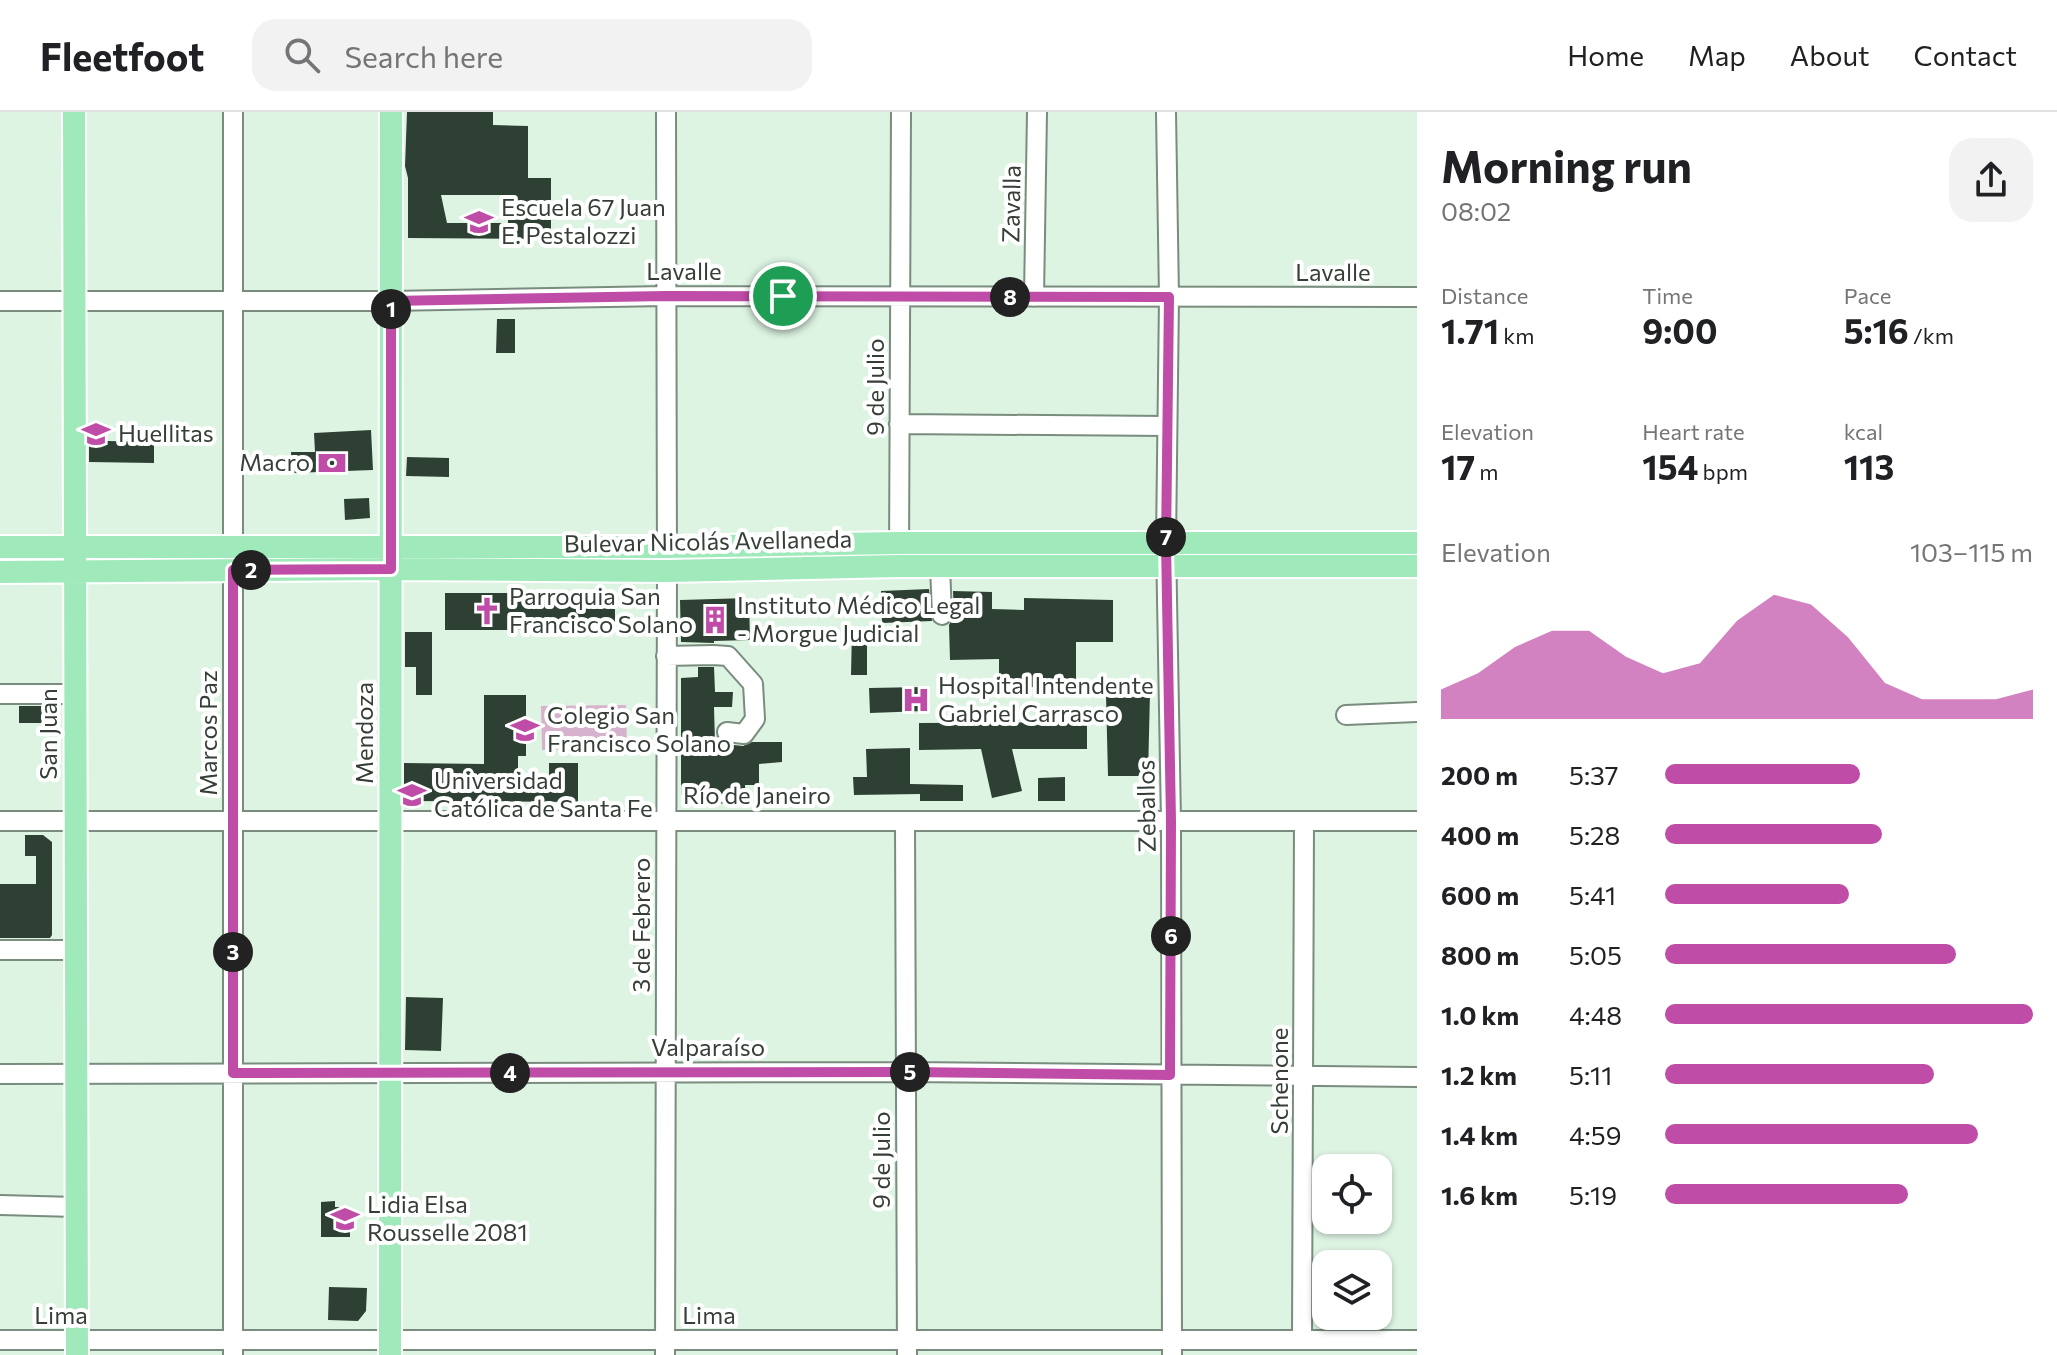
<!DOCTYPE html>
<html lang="en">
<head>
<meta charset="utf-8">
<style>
  body { margin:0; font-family:Commissioner,sans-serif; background:#f2f2f2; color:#202124; height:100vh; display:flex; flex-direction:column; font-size:30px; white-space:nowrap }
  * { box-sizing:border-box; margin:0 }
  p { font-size:26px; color:#757577 }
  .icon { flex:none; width:44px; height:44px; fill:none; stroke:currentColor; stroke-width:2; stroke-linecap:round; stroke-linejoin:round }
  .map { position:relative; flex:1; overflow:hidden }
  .drawer { display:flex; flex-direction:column; background:#fff; width:640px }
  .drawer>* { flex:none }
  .tools { position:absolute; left:1312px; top:1042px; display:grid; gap:16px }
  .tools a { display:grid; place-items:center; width:80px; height:80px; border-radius:16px; background:#fff; box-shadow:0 2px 6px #0004; font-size:40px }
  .pin { position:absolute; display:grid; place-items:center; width:68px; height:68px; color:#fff; margin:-34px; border:4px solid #fff; border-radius:50%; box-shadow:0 2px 8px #0007 }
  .km { position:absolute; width:40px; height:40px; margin:-20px; border-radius:50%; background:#222; color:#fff; font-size:22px; line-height:40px; text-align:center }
  .round { display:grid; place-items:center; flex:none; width:84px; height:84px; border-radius:24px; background:#f2f2f2 }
  .summary { display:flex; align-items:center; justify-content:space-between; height:136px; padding:0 24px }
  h1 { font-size:44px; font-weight:700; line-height:60px }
  .figures { display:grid; grid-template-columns:repeat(3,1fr); gap:12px; height:136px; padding:8px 24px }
  .figures div { display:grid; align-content:center }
  .figures b { font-size:34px; font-weight:700 }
  .figures small { font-size:22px; font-weight:400 }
  .figures p { font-size:22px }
  .chart { height:224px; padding:16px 24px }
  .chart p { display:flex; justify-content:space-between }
  .chart svg { width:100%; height:144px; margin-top:8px; fill:#bf4ca7; opacity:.7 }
  ul { padding:0 24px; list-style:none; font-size:26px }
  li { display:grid; grid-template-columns:128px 96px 1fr; align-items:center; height:60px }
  li i { height:20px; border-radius:10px; background:#bf4ca7 }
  header { display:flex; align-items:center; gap:48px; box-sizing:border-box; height:112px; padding:0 40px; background:#fff; border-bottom:2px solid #e0e0e0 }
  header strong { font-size:38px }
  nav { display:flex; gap:44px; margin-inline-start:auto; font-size:28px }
  .search { width:560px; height:72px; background:#f2f2f2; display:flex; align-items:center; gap:20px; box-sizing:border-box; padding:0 28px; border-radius:24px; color:#757577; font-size:30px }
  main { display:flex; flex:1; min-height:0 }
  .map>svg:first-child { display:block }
</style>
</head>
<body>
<header>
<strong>Fleetfoot</strong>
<div class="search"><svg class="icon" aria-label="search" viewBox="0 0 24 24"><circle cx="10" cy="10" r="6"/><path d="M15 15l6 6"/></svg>Search here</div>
<nav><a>Home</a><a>Map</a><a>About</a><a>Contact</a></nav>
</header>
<main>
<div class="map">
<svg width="1417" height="1243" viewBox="0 0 1417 1243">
  <rect width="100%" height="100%" fill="#def4e3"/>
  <path fill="#d7b2cc" d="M626,593L627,636L542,638L541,594Z"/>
  <path fill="#2e4033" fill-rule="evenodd" d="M407,0H493V13L528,14V66H551V127L408,126V66L405,54ZM441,83H508V111H447Z
    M497,207H515V241H496Z
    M371,318L373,358L292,361L291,340H315L314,321Z
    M108,329L154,330V351L89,350V330Z
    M407,345L449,346V365L406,364Z
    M369,386L370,406L345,408L344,387Z
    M929,477L932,509L882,511L881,479Z
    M953,479L992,480V497L1024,498V486L1113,488V530H1076V568L1033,567V575L999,577V547L950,548L949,513L954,503Z
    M445,481H523V488L615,489V510H522V518H445Z
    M749,486L750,528L714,529V531L681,530L680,488Z
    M852,516L867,517V563H851Z
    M405,520H432V583H416V555H405Z
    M698,555H714L715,580H733L732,595H714L715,631L743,634L752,630H782V650L759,652V673H745L746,691L688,692L681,682V566L698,565Z
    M923,575L924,599L870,601L869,576Z
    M1150,581L1148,664H1108L1106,583Z
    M484,583H526V644H518V667H549V651H578V690L404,689V651L484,652Z
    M19,594H52V611H19Z
    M1087,610V637H1012L1022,679L992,686L981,637L919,638V611Z
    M910,636V672L963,673V689H920V682L854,683L853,665H867L866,637Z
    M1065,665V689H1038V666Z
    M25,723H43L52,730V823L50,826H0V772H36V744H25Z
    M406,885L443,886L441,939L405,938Z
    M335,1089V1095H350V1125H321V1090Z
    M329,1175L367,1176L366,1199L358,1209L328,1208Z"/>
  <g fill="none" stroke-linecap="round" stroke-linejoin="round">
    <defs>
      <path id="minor" d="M1166,0L1169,185L1166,431L1171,709L1172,1243
        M1034,185L1037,0
        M0,189H391L666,184L1417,185
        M899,312L1167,314
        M899,445L901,0
        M940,454L942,503
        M666,544L713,543L728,544L753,572L755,607L744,622L727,620
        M0,582H75
        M1346,603L1417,600
        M0,709H1417
        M905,709L907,1243
        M0,838H76
        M0,962L906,960L1417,965
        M0,1093L76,1095
        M0,1228H1417
        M1302,1228L1304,710
        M233,1243V0
        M665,1243L667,459L666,0"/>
      <path id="major" d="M74,0L77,1243
        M0,435H667L899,431H1417
        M0,460L391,457L667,459L898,454H1417
        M390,1243L391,0"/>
    </defs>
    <use href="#minor" stroke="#798c7e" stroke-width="22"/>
    <use href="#major" stroke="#fff" stroke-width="26"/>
    <use href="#minor" stroke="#fff" stroke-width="18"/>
    <use href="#major" stroke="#a0e9ba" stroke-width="22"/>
  </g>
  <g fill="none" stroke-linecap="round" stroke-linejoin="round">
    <defs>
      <path id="route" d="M666,184L1169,185L1166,431L1171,709L1170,963L906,960L233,961V458L391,457V189Z"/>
    </defs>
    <use href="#route" stroke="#fff" stroke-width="16"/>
    <use href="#route" stroke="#bf4ca7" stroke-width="10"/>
  </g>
  <defs>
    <symbol id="school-bare" viewBox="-9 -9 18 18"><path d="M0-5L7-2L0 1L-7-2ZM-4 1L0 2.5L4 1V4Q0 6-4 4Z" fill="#bf4ca7" stroke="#fff" stroke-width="2.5" paint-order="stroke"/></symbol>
    <symbol id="bank-bare" viewBox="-9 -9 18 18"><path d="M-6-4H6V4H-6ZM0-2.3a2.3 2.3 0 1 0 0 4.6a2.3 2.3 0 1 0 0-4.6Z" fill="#bf4ca7" stroke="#fff" stroke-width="2.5" paint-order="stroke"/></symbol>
    <symbol id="church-bare" viewBox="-9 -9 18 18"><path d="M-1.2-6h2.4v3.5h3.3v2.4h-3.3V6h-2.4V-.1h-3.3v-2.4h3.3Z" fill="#bf4ca7" stroke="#fff" stroke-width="2.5" paint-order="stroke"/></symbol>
    <symbol id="building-bare" viewBox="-9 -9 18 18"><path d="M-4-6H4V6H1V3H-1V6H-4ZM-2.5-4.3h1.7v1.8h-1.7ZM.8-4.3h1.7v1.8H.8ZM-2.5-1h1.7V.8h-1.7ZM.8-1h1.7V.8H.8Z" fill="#bf4ca7" stroke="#fff" stroke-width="2.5" paint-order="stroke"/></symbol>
    <symbol id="hospital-bare" viewBox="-9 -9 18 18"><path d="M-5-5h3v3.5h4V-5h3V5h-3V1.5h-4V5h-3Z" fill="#bf4ca7" stroke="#fff" stroke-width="2.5" paint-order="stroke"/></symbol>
    <symbol id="university-bare" viewBox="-9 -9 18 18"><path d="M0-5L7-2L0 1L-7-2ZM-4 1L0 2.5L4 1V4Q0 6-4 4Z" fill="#bf4ca7" stroke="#fff" stroke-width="2.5" paint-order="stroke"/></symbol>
  </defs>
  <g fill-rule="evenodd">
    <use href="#school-bare" x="459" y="90" width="40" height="40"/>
    <use href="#school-bare" x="76" y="302" width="40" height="40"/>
    <use href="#bank-bare" x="312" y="331" width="40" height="40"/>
    <use href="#church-bare" x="467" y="479" width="40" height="40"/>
    <use href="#building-bare" x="695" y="488" width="40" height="40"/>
    <use href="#hospital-bare" x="896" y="568" width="40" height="40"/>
    <use href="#school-bare" x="505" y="598" width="40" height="40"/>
    <use href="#university-bare" x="392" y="663" width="40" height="40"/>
    <use href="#school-bare" x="325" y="1087" width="40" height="40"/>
  </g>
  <g text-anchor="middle" stroke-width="8" stroke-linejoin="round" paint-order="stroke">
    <g font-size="24" fill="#353e37" stroke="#fff">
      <text transform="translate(1012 92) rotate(-89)" y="8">Zavalla</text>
      <text x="684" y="168">Lavalle</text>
      <text x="1333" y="169">Lavalle</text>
      <text transform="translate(876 275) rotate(-90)" y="8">9 de Julio</text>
      <text transform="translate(708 430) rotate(-1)" y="8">Bulevar Nicolás Avellaneda</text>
      <text transform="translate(209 621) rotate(-90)" y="8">Marcos Paz</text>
      <text transform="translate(365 621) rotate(-90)" y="8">Mendoza</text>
      <text transform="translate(49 622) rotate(-90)" y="8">San Juan</text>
      <text x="757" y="692">Río de Janeiro</text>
      <text transform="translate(1147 694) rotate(-91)" y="8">Zeballos</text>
      <text transform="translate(642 813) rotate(-90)" y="8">3 de Febrero</text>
      <text x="708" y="944">Valparaíso</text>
      <text transform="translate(1280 969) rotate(-90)" y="8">Schenone</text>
      <text transform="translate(882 1048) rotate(-90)" y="8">9 de Julio</text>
      <text x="61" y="1212">Lima</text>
      <text x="709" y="1212">Lima</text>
    </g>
    <g font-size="24" fill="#353e37" stroke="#fff" text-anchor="start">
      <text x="501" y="104">Escuela 67 Juan<tspan x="501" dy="28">E. Pestalozzi</tspan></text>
      <text x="118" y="330">Huellitas</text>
      <text x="310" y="359" text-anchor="end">Macro</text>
      <text x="509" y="493">Parroquia San<tspan x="509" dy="28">Francisco Solano</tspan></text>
      <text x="737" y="502">Instituto Médico Legal<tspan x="737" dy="28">- Morgue Judicial</tspan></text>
      <text x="938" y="582">Hospital Intendente<tspan x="938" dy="28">Gabriel Carrasco</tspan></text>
      <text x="547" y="612">Colegio San<tspan x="547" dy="28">Francisco Solano</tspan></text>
      <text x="434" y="677">Universidad<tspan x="434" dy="28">Católica de Santa Fe</tspan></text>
      <text x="367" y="1101">Lidia Elsa<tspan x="367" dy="28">Rousselle 2081</tspan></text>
    </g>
  </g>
</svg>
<div class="tools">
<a><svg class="icon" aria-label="locate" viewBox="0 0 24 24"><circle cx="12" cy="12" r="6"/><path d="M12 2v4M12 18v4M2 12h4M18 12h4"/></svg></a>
<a><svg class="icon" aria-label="layers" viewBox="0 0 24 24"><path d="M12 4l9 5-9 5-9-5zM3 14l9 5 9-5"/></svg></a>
</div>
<div class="pin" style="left:783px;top:184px;background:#1e9e55"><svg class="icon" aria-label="arrive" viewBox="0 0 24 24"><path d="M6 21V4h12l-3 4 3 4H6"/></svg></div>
<b class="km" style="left:391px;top:197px">1</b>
<b class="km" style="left:251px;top:458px">2</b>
<b class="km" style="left:233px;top:840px">3</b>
<b class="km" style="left:510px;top:961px">4</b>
<b class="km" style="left:910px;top:960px">5</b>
<b class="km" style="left:1171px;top:824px">6</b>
<b class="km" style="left:1166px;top:425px">7</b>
<b class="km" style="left:1010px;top:185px">8</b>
</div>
<section class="drawer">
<div class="summary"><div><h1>Morning run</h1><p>08:02</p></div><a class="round"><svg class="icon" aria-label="share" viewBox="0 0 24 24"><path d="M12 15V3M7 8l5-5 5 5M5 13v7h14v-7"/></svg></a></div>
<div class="figures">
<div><p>Distance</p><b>1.71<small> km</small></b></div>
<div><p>Time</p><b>9:00</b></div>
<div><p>Pace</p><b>5:16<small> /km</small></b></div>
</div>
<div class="figures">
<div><p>Elevation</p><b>17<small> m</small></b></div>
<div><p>Heart rate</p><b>154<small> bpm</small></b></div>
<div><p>kcal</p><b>113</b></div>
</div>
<div class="chart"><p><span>Elevation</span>103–115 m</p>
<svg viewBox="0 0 160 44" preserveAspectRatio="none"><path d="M0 44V35L10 30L20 22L30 17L40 17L50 25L60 30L70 27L80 14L90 6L100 9L110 19L120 33L130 38L140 38L150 38L160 35V44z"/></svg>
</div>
<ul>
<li><b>200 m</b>5:37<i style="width:53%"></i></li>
<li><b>400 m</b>5:28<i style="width:59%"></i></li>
<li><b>600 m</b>5:41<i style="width:50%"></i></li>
<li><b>800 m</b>5:05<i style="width:79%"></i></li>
<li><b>1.0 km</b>4:48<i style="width:100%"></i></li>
<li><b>1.2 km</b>5:11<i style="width:73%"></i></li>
<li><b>1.4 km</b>4:59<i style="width:85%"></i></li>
<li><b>1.6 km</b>5:19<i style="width:66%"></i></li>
</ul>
</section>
</main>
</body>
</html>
